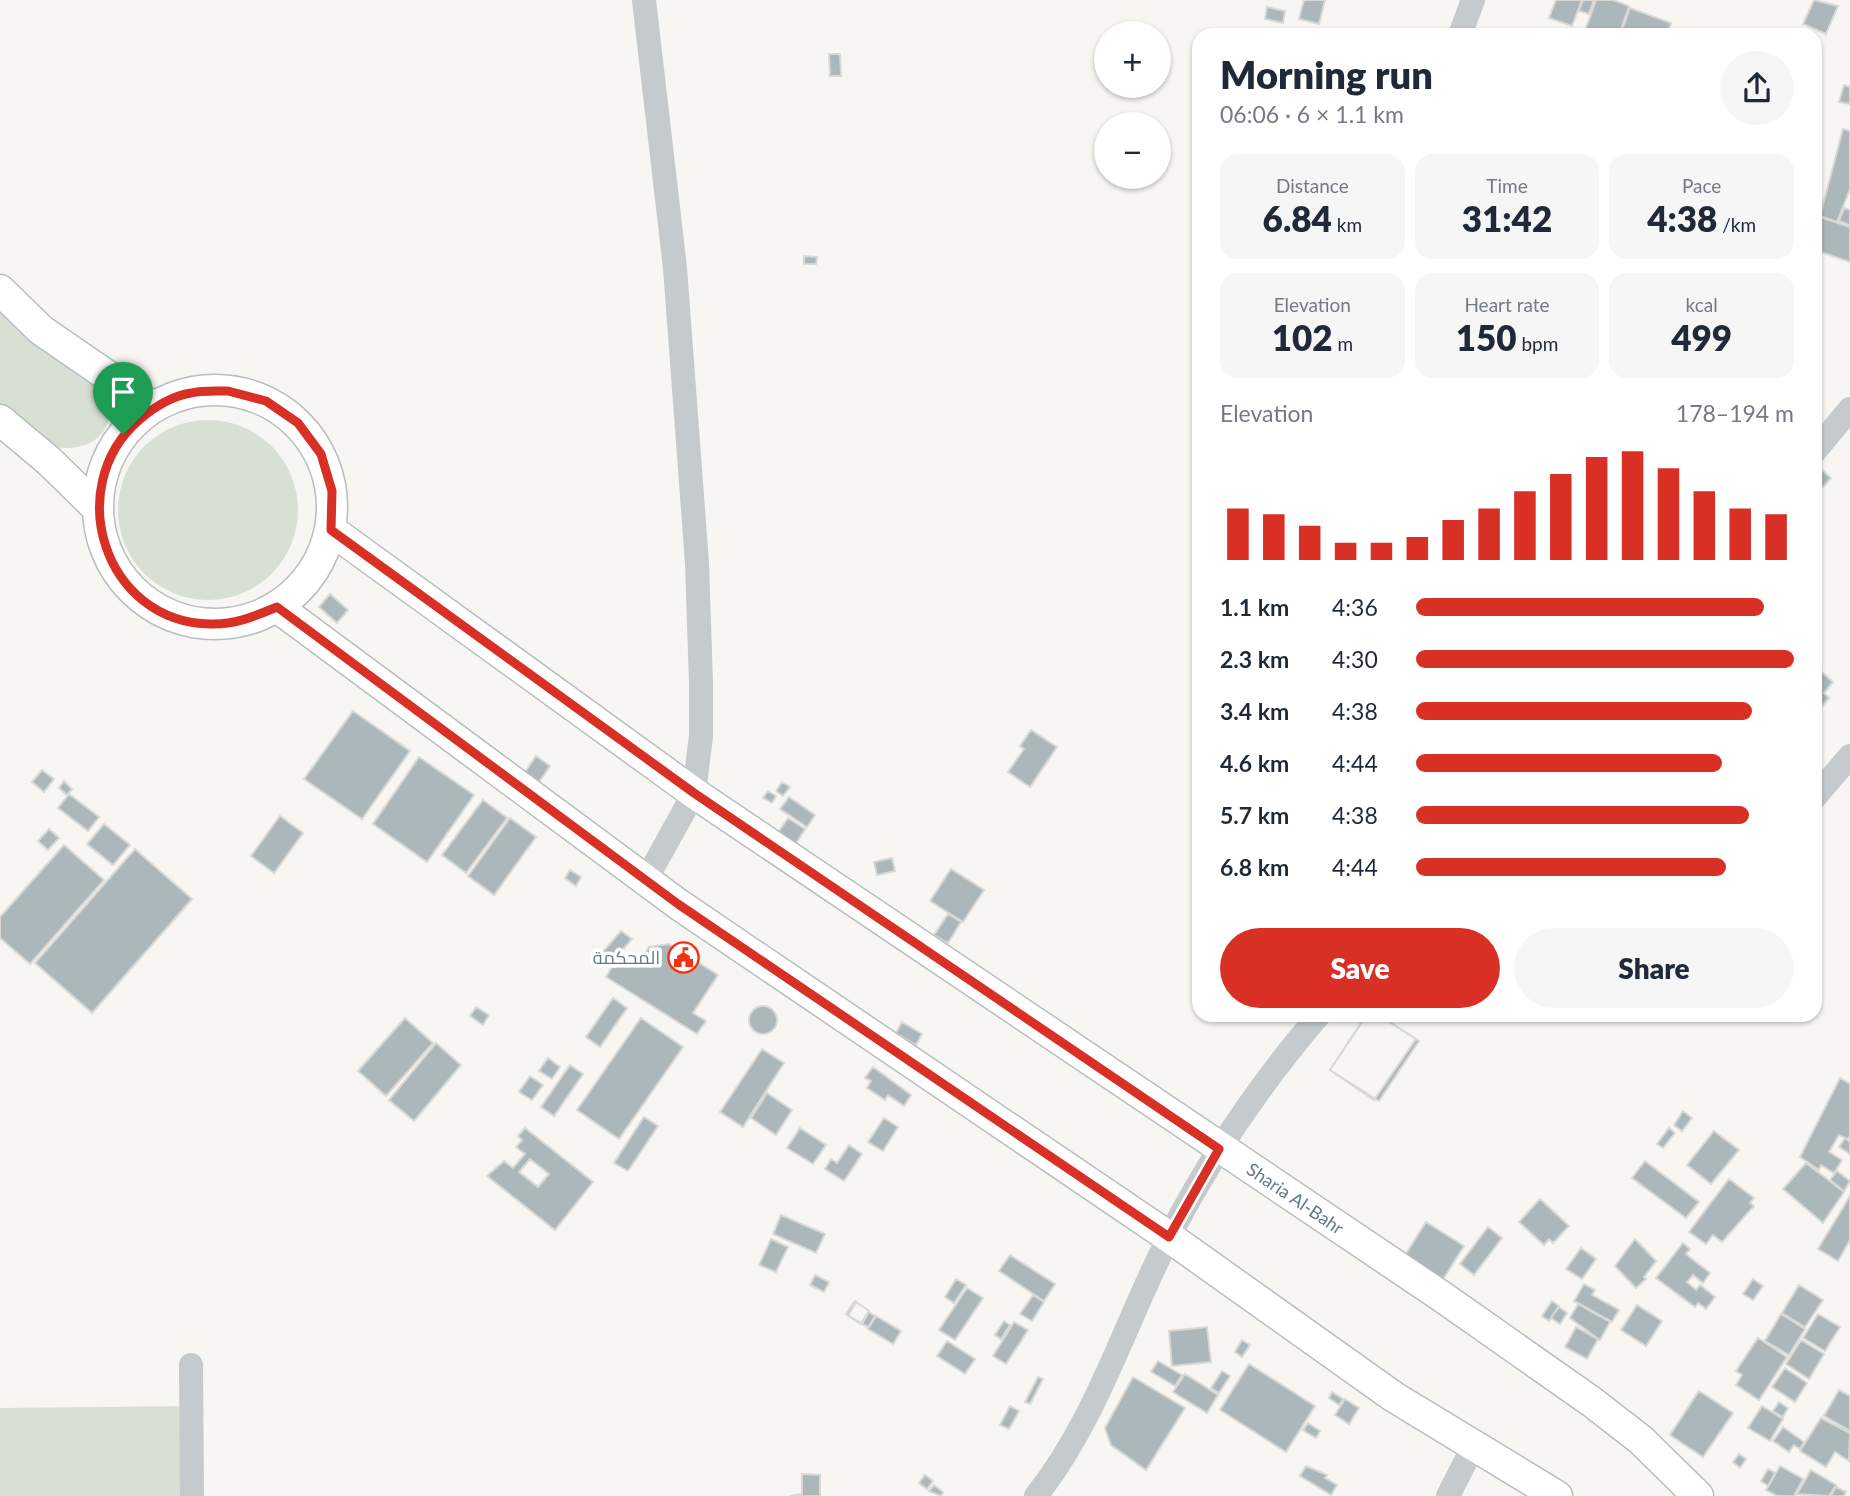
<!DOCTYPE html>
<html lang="en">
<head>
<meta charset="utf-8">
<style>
  body { margin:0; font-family:Lato,Cairo,sans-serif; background:#f6f6f7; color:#1f2937; height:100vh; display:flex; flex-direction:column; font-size:26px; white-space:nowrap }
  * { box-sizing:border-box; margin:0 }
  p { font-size:23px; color:#747a83 }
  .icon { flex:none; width:38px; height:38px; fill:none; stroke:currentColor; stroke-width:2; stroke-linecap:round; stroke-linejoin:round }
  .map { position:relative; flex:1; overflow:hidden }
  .details { position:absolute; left:1192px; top:28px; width:630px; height:994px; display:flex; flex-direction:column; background:#fff; border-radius:21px; box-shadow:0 2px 5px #0004 }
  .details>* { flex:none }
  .fabs { position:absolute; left:1094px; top:21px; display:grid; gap:14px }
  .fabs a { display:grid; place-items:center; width:77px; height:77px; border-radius:50%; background:#fff; box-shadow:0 2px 5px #0004; font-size:35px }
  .pin { position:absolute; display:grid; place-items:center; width:60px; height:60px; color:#fff; margin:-72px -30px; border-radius:50% 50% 50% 0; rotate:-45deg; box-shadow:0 0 7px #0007 }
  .pin .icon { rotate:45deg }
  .round { display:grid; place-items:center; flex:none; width:74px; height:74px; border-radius:37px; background:#f6f6f7 }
  .summary { display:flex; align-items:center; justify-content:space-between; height:119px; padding:0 28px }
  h1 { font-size:38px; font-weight:800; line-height:52px }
  .figures { display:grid; grid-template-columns:repeat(3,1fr); gap:10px; height:119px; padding:7px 28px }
  .figures div { display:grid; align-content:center; border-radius:18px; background:#f6f6f7; text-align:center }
  .figures b { font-size:35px; font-weight:800 }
  .figures small { font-size:19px; font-weight:400 }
  .figures p { font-size:19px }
  .chart { height:196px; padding:14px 28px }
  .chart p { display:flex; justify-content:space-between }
  .chart svg { width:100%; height:126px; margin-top:7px; stroke:#d93025; stroke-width:6 }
  .primary-button { display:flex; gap:14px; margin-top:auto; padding:14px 28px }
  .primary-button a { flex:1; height:80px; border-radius:42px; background:#d93025; color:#fff; font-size:28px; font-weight:800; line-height:80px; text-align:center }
  .primary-button a+a { background:#f6f6f7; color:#1f2937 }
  ul { padding:0 28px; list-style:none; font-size:23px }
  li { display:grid; grid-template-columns:112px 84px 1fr; align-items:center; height:52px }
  li i { height:18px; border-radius:9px; background:#d93025 }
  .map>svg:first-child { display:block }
</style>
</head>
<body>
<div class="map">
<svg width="1850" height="1496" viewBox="0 0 1850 1496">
  <rect width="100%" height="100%" fill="#f7f6f2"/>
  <path fill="#d8dfd3" d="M0,309L104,392C107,404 112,418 105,429C94,449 62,453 42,442C27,433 14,418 0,407Z
    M118 510a90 90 0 1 1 180 0a90 90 0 1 1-180 0Z
    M196,1406L198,1496H0V1408Z"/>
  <path fill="#acb7bb" stroke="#d8d8d5" stroke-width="2" fill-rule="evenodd" d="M1304,0H1325L1319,24L1299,19Z
    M1556,0H1582L1572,26L1549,18Z
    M1583,0H1594L1589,14L1579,11Z
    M1596,0H1613L1629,6L1619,35H1596L1585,31Z
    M1814,0L1838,6L1826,34L1803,24Z
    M1267,7L1285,11L1283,23L1265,19Z
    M1630,8L1671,23L1667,35H1620Z
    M829,54H840L841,76H830Z
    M1844,85L1850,87V104L1839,102Z
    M1843,129L1850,131V189L1837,222L1820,216Z
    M1844,208L1850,210V225L1839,221Z
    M1820,217L1850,227V262L1815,250V231Z
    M804,256L817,257L816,264H804Z
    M1821,469L1831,478L1823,487L1815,478Z
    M330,594L348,610L337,623L319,607Z
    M1815,666L1833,682L1824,693L1829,698L1815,715Z
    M353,711L410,751L362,819L304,779Z
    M1031,730L1057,747L1030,787L1008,772L1024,749L1020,746Z
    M536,756L550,766L539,782L525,772Z
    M419,757L474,795L427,862L373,824Z
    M42,770L54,779L44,792L32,782Z
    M64,781L72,789L67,795L59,788Z
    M782,782L790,787L783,796L776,791Z
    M768,791L776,796L772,803L763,798Z
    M69,794L99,817L88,831L58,808Z
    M789,797L815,815L807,827L780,809Z
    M483,800L507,818L466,873L442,855Z
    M280,816L303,833L274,873L251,856Z
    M510,818L536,837L494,895L468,876Z
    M788,818L805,829L795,845L777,834Z
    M104,824L130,845L113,865L87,844Z
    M49,829L59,838L48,850L38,841Z
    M64,845L104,880L30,964L0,938V917Z
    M135,849L192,899L92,1013L35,963Z
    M892,858L895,871L877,875L874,862Z
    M951,869L984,890L963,922L930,901Z
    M570,870L581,877L576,886L565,878Z
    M948,914L961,922L948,943L934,935Z
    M621,931L632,939L611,963L601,954Z
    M669,944L718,975L693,1013L706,1021L697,1034L606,977L615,962L621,965L626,957L631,961L635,953L642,958L649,947Z
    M613,998L627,1008L600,1047L586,1037Z
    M749 1020a14 14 0 1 1 28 0a14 14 0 1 1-28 0Z
    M476,1007L489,1015L483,1025L470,1016Z
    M1366,1015H1378L1419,1041L1379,1101L1330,1070Z
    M1367,1015H1379L1416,1039L1374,1100L1330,1070Z
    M405,1018L433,1043L386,1096L358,1071Z
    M641,1018L683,1047L619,1139L577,1110Z
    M902,1022L922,1034L916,1045L896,1033Z
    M436,1043L461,1065L414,1121L389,1100Z
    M762,1049L784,1063L743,1127L720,1112Z
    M548,1058L560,1067L552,1079L539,1071Z
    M570,1065L583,1074L554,1116L541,1107Z
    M873,1067L911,1095L904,1106L888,1095L885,1100L867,1088L871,1081L865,1078Z
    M530,1076L543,1085L532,1100L519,1092Z
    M1840,1078L1850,1084V1136L1848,1139L1839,1135L1829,1152L1842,1160L1834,1173L1821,1165L1819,1170L1800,1157Z
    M767,1093L792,1110L776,1135L751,1118Z
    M1683,1111L1692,1118L1682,1131L1674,1125Z
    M644,1117L658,1126L628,1171L614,1163Z
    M884,1118L898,1127L883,1151L868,1142Z
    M525,1128L593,1182L555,1230L487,1176L504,1161L513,1168L525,1154L516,1147L522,1140L518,1136ZM530,1159L549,1174L538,1187L519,1172Z
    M800,1128L826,1145L813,1164L787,1148Z
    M1669,1128L1675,1133L1663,1148L1657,1144Z
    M1714,1131L1739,1150L1711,1184L1687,1165Z
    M1845,1138L1850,1142V1154L1839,1147Z
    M849,1145L862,1154L844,1181L825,1169L831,1159L837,1163Z
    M1645,1161L1699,1202L1686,1218L1632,1178Z
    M1806,1163L1844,1192L1823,1223L1783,1189Z
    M1837,1171L1850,1181L1844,1191L1830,1180Z
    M1729,1179L1754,1198L1750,1203L1754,1206L1722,1242L1713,1235L1706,1244L1689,1232Z
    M1850,1196V1240L1838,1261L1818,1249Z
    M1540,1199L1569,1226L1553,1243L1549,1239L1544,1245L1519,1222Z
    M781,1215L825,1234L816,1253L773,1234Z
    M1426,1222L1464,1246L1442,1281L1404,1257Z
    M1488,1227L1502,1238L1474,1275L1460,1264Z
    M771,1239L788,1247L776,1272L759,1265Z
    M1635,1239L1656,1261L1644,1277L1646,1279L1636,1288L1615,1266Z
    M1683,1243L1690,1249L1686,1254L1710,1273L1703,1283L1693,1275L1687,1282L1696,1290L1700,1285L1715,1297L1706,1309L1698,1303L1695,1307L1656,1278Z
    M1581,1248L1596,1259L1582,1279L1566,1269Z
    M1010,1255L1055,1284L1044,1301L999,1271Z
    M815,1275L829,1282L824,1292L810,1285Z
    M956,1279L966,1285L954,1303L945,1297Z
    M1753,1279L1763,1286L1753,1300L1743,1294Z
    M1584,1284L1595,1290L1592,1295L1619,1310L1612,1322L1574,1301Z
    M1799,1285L1823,1300L1805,1327L1782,1313Z
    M967,1288L983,1298L955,1340L939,1330Z
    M1033,1295L1044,1302L1032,1321L1020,1314Z
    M855,1301L869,1311L861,1323L846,1314Z
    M1552,1301L1559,1306L1549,1321L1542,1316Z
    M856,1302L869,1311L861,1324L848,1316Z
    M1578,1304L1610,1322L1600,1340L1570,1318Z
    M1637,1305L1662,1321L1646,1346L1621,1330Z
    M1559,1307L1567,1313L1560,1324L1551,1318Z
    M869,1312L875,1316L868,1327L862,1324Z
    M1781,1314L1805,1329L1789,1355L1765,1341Z
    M1818,1314L1840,1327L1825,1351L1803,1338Z
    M876,1316L901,1331L893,1344L868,1329Z
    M1004,1321L1010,1325L1001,1339L995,1335Z
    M1014,1322L1028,1330L1006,1364L993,1356Z
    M1207,1327L1211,1362L1172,1366L1169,1331Z
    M1576,1327L1598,1339L1587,1359L1565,1347Z
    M1758,1338L1787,1357L1759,1400L1736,1385L1742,1375L1736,1371Z
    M1242,1340L1250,1345L1242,1357L1235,1352Z
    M1801,1340L1824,1354L1809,1379L1786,1364Z
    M947,1341L975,1359L965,1374L937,1356Z
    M1158,1361L1182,1375L1175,1386L1151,1372Z
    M1249,1364L1315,1406L1286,1452L1220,1410Z
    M1785,1368L1807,1383L1795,1402L1772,1387Z
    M1222,1371L1230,1376L1219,1393L1211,1388Z
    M1185,1374L1218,1395L1207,1413L1173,1392Z
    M1038,1377L1043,1379L1030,1404L1025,1402Z
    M1133,1377L1185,1408L1146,1470L1111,1445L1105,1428Z
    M1839,1390L1850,1396V1431L1824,1416Z
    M1699,1391L1733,1413L1703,1457L1670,1435Z
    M1332,1392L1343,1399L1339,1405L1329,1398Z
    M1345,1399L1359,1408L1349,1424L1335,1415Z
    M1779,1402L1788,1408L1783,1417L1773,1411Z
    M1010,1406L1019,1411L1009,1429L1000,1425Z
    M1762,1406L1783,1419L1770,1441L1748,1428Z
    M1821,1418L1850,1433L1849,1461L1835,1452L1826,1467L1800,1451Z
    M1308,1423L1320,1431L1316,1438L1303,1430Z
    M1783,1427L1804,1442L1800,1449L1794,1445L1789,1452L1773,1441Z
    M1739,1454L1746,1459L1740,1468L1733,1462Z
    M1306,1466L1327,1475L1325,1478L1337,1485L1331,1495L1300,1476Z
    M1780,1466L1803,1479L1794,1496H1777L1766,1490Z
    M1768,1469L1775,1473L1768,1486L1761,1481Z
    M1811,1470L1836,1485L1829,1496L1797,1494Z
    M802,1474L820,1475V1496H790L802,1494Z
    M925,1475L933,1481L927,1489L919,1483Z
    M934,1485L943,1492L941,1496L929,1491Z
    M1836,1487L1846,1492L1844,1496H1831Z"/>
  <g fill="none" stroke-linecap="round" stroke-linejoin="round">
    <defs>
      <path id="major" d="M0,290L41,330L153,407
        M98 507a117 117 0 1 1 234 0a117 117 0 1 1-234 0Z
        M0,420L49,461L97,508
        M331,530L694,793L1444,1298L1592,1402L1641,1440L1698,1496
        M277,607L678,904L1169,1237L1394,1397L1557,1496"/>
    </defs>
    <use href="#major" stroke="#b8bdc0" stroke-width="33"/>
    <path stroke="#c5cacd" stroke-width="24" d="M644,0L675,268L697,563L701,683V736L694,793L647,878
      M1460,35L1473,0
      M1815,451L1850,409
      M1815,797L1850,756
      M191,1365L192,1496
      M1036,1496C1097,1419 1125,1322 1170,1235C1212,1154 1260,1084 1319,1015
      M1448,1496L1474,1445"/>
    <use href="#major" stroke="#fff" stroke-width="30"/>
  </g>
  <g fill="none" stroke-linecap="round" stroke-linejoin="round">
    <defs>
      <path id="route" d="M228,391L266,401L298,423L321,454L332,491L331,530L694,793L1219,1149L1169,1237L678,904L277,607C255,616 235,625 210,624C104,622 62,487 139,420C153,408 172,396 191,393C203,390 216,391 228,391Z"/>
    </defs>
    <use href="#route" stroke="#fff" stroke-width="14"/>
    <use href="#route" stroke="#d93025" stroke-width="9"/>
  </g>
  <defs>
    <symbol id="civic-ring" viewBox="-11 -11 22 22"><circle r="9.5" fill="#fff" stroke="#f53114" stroke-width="1.5"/><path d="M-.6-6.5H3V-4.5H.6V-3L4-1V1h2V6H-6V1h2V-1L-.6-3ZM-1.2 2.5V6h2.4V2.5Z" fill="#f53114"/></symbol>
  </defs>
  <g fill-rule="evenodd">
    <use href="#civic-ring" x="666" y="940" width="35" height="35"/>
  </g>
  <g text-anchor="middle" stroke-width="7" stroke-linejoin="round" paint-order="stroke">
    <g font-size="18" fill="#627a87" stroke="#fff" text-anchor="end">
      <text x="660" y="964">المحكمة</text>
    </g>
    <g font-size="18" fill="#627a87" stroke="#fff">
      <text transform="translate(1295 1199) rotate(34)" y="6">Sharia Al-Bahr</text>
    </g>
  </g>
</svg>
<div class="fabs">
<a>+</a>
<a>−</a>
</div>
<div class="pin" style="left:123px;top:434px;background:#1e9e55"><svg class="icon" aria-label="arrive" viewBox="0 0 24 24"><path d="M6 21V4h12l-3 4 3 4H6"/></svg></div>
<section class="details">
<div class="summary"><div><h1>Morning run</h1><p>06:06 · 6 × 1.1 km</p></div><a class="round"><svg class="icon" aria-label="share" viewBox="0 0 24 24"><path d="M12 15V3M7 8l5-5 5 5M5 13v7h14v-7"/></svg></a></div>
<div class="figures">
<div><p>Distance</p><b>6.84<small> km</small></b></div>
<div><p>Time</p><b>31:42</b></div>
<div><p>Pace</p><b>4:38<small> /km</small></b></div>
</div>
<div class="figures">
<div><p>Elevation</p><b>102<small> m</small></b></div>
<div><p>Heart rate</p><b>150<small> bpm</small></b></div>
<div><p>kcal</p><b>499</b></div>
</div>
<div class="chart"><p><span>Elevation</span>178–194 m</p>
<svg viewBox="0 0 160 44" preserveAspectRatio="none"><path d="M5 44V26M15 44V28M25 44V32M35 44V38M45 44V38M55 44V36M65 44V30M75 44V26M85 44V20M95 44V14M105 44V8M115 44V6M125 44V12M135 44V20M145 44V26M155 44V28"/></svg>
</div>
<ul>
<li><b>1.1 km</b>4:36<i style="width:92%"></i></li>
<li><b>2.3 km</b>4:30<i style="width:100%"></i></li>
<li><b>3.4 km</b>4:38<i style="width:89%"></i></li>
<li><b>4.6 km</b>4:44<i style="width:81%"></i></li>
<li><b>5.7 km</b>4:38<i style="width:88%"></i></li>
<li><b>6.8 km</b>4:44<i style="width:82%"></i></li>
</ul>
<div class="primary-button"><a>Save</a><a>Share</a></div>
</section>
</div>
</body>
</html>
